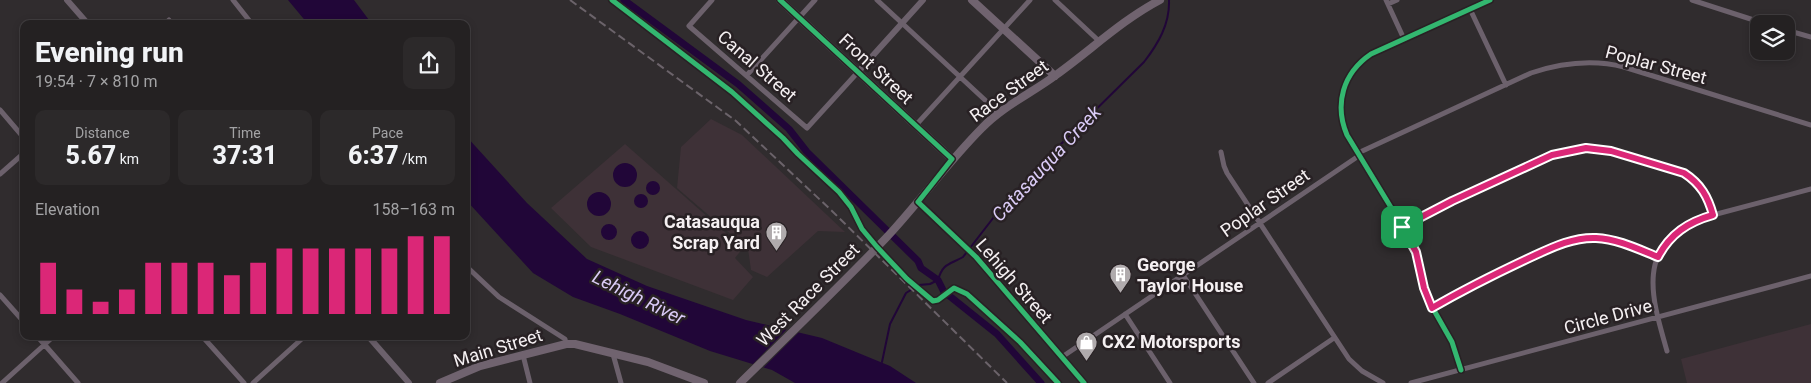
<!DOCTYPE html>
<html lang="en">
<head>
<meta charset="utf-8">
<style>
  body { margin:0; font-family:Roboto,sans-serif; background:#2c292a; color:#f1f3f6; height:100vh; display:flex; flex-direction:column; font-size:19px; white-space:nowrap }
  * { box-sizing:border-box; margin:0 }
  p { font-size:16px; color:#a3a3a5 }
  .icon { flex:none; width:28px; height:28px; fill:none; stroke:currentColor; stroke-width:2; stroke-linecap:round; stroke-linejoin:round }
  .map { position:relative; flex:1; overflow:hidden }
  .details { position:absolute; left:20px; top:20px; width:450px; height:320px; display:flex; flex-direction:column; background:#242122; border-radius:10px; box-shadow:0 2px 8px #0003,0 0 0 1px #413e40 }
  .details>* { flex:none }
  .buttons { position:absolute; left:1750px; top:15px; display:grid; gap:10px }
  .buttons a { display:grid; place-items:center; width:45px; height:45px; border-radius:10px; background:#242122; box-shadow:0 2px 8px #0003,0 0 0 1px #413e40; font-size:25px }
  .pin { position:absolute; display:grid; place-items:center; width:42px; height:42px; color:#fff; margin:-21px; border-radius:10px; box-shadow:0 2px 8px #0006 }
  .round { display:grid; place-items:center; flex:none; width:52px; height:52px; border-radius:10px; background:#2c292a }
  .overview { display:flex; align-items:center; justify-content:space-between; height:85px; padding:0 15px }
  h1 { font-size:28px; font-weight:800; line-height:38px }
  .metrics { display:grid; grid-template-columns:repeat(3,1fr); gap:8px; height:85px; padding:5px 15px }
  .metrics div { display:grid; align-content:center; border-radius:10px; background:#2c292a; text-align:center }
  .metrics b { font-size:25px; font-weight:800 }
  .metrics small { font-size:14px; font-weight:400 }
  .metrics p { font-size:14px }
  .chart { height:140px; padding:10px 15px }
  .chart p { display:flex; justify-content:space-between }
  .chart svg { width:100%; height:90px; margin-top:5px; stroke:#db2777; stroke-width:6 }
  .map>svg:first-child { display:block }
</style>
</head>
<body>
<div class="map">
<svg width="1811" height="383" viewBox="0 0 1811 383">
  <rect width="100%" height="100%" fill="#302c2e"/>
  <path fill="#3e3137" d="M711,119L742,135L845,232L818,231L767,277L751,270L748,249L677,188L681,147Z
    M625,144L743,248L735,258L753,277L733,300L591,247L551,208Z
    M1811,324V383H1687L1681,359Z"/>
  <path fill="#210638" d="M288,0H354L372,24H308Z
    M466,136L527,203L587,259L647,286L746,320L822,338L890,366L916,383H795L772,370L710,351L620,314L573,297L533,273L466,200Z
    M613 175a12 12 0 1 1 24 0a12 12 0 1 1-24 0Z
    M646 188a7 7 0 1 1 14 0a7 7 0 1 1-14 0Z
    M587 204a12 12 0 1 1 24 0a12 12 0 1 1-24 0Z
    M634 201a7 7 0 1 1 14 0a7 7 0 1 1-14 0Z
    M601 232a8 8 0 1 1 16 0a8 8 0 1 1-16 0Z
    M631 240a9 9 0 1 1 18 0a9 9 0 1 1-18 0Z"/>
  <path fill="#302c2e" d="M789,327L801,330L762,369L751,366Z"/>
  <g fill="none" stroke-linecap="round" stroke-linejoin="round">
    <path stroke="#210638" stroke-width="2" d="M882,362L890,324L906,293L919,285L930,284L938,280C943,263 949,265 963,257L1004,204L1058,147L1144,62C1158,44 1170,24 1169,0"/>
    <path stroke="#210638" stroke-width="7" d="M624,0L738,84L789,129L807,152L918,261L921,268L938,280L944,292L952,298L997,334L1041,383"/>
    <path stroke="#6c616c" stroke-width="5" d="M233,0L252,24
      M712,0L689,26L807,128L858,72
      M877,0L999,113
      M1055,0L1100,42
      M1386,0L1404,39
      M1692,0L1766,24
      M1388,4L1397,0
      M1470,9L1506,85
      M165,24L169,20
      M1786,30L1811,37
      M747,75L815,0
      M0,110L24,138
      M916,125L1030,0
      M1221,152L1224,166L1227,173L1349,359L1362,371L1383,383
      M1358,153L1531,73C1561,63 1592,59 1624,67L1811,125
      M0,174L24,153
      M1402,227C1435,209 1468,194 1502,178C1529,166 1557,149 1588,148C1611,148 1633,157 1654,163C1688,173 1704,180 1713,215
      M466,266L499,297L565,339L566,344
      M1183,275L1254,383
      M0,295L24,322
      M1432,308C1463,290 1494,274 1527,259C1549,249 1571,237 1596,238C1618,239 1638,249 1658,257
      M1125,314L1170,383
      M37,336L78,383
      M202,336L244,383
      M1667,351C1652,299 1635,247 1698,219L1811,189
      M613,354L621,383
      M523,355L530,383
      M1062,357L1360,155
      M1461,370L1452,342L1427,298L1416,252L1412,242L1347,135C1334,104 1343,73 1371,54L1490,0
      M2,383L54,336
      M253,383L305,336
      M1268,383L1334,338
      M1411,383L1811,276"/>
    <path stroke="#6c616c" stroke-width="6" d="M67,0L88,24
      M858,72L923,0
      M918,202L976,257L1084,383
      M368,336L409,383"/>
    <path stroke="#70636f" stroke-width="8" d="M780,0L952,159
      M972,0L1055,76
      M440,383L480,366L566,344H575L648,362L704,383
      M740,383C789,335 838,288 885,239C919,203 947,163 982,128C1003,106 1032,93 1056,75C1091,50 1122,20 1160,0"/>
    <path stroke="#6b636a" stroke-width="2" stroke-dasharray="8 4" stroke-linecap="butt" d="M570,0L736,121L832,211L1007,383"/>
    <defs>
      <path id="cycleway" d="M612,0L732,92L783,138L798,154L839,192L851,207L862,229L877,247L907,279L933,301L938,300L954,288L967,294L1020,342L1058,383
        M780,0L952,159L918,202L976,257L1084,383
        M1461,370L1452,342L1427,298L1416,252L1412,242L1347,135C1334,104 1343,73 1371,54L1490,0"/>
    </defs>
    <use href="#cycleway" stroke="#282124" stroke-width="8"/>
    <use href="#cycleway" stroke="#33b770" stroke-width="5"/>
  </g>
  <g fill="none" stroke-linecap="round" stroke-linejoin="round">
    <defs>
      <path id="route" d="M1586,148L1611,151L1684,173C1701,184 1708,197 1713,215C1688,222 1670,234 1658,257C1638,249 1618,239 1596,238C1571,237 1549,249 1527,259C1495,274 1463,290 1432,308L1424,288L1416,252L1402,227L1452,201L1552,155Z"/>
    </defs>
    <use href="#route" stroke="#fff" stroke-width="10"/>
    <use href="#route" stroke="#db2777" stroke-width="6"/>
  </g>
  <defs>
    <symbol id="building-pin" viewBox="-11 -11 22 30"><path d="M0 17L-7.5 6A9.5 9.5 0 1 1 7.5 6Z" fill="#b0abad" stroke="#282124"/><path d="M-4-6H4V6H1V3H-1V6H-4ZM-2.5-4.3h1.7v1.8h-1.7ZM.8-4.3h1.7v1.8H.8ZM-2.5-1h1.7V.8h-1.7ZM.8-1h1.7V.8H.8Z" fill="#fff"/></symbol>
    <symbol id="shop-pin" viewBox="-11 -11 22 30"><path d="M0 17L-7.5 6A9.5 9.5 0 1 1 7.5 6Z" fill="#b0abad" stroke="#282124"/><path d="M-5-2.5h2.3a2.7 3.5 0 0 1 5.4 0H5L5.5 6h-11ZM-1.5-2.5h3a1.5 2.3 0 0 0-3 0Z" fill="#fff"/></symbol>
  </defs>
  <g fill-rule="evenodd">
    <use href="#building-pin" x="764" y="220" width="25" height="34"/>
    <use href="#building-pin" x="1108" y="262" width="25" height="34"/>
    <use href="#shop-pin" x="1074" y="330" width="25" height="34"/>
  </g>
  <g text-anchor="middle" stroke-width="5" stroke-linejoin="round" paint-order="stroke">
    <g font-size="18" fill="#f5f0f2" stroke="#282124">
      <text transform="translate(1656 65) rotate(15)" y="6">Poplar Street</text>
      <text transform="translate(757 66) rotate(41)" y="6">Canal Street</text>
      <text transform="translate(876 69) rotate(43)" y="6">Front Street</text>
      <text transform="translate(1009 91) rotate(-36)" y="6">Race Street</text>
      <text transform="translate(1265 203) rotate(-35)" y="6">Poplar Street</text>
      <text transform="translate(1014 281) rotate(49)" y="6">Lehigh Street</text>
      <text transform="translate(808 295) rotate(-45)" y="6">West Race Street</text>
      <text transform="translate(1608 317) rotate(-15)" y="6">Circle Drive</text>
      <text transform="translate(498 348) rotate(-17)" y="6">Main Street</text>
    </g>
    <g font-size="18" font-weight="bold" fill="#f5f0f2" stroke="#282124" text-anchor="start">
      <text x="760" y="228" text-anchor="end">Catasauqua<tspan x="760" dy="21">Scrap Yard</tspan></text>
      <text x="1137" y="271">George<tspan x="1137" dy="21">Taylor House</tspan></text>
      <text x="1102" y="348">CX2 Motorsports</text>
    </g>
    <g font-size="19" font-style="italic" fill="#dacbf6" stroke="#282124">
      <text transform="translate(1046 163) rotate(-47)" y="7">Catasauqua Creek</text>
      <text transform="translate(639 297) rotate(26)" y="7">Lehigh River</text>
    </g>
  </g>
</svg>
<div class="buttons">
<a><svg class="icon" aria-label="layers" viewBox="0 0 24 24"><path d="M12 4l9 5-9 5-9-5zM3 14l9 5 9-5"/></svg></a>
</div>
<div class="pin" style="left:1402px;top:227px;background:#1e9e55"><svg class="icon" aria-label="arrive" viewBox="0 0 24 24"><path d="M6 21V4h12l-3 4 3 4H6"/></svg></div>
<section class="details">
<div class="overview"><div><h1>Evening run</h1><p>19:54 · 7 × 810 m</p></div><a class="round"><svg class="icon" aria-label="share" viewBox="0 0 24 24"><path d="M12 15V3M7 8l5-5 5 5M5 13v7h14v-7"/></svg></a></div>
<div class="metrics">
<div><p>Distance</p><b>5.67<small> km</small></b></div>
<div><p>Time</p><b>37:31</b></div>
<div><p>Pace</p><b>6:37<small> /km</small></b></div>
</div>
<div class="chart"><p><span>Elevation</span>158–163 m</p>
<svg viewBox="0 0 160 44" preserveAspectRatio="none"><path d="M5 44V19M15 44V32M25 44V38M35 44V32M45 44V19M55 44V19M65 44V19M75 44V25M85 44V19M95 44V12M105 44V12M115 44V12M125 44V12M135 44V12M145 44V6M155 44V6"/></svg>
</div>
</section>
</div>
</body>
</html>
